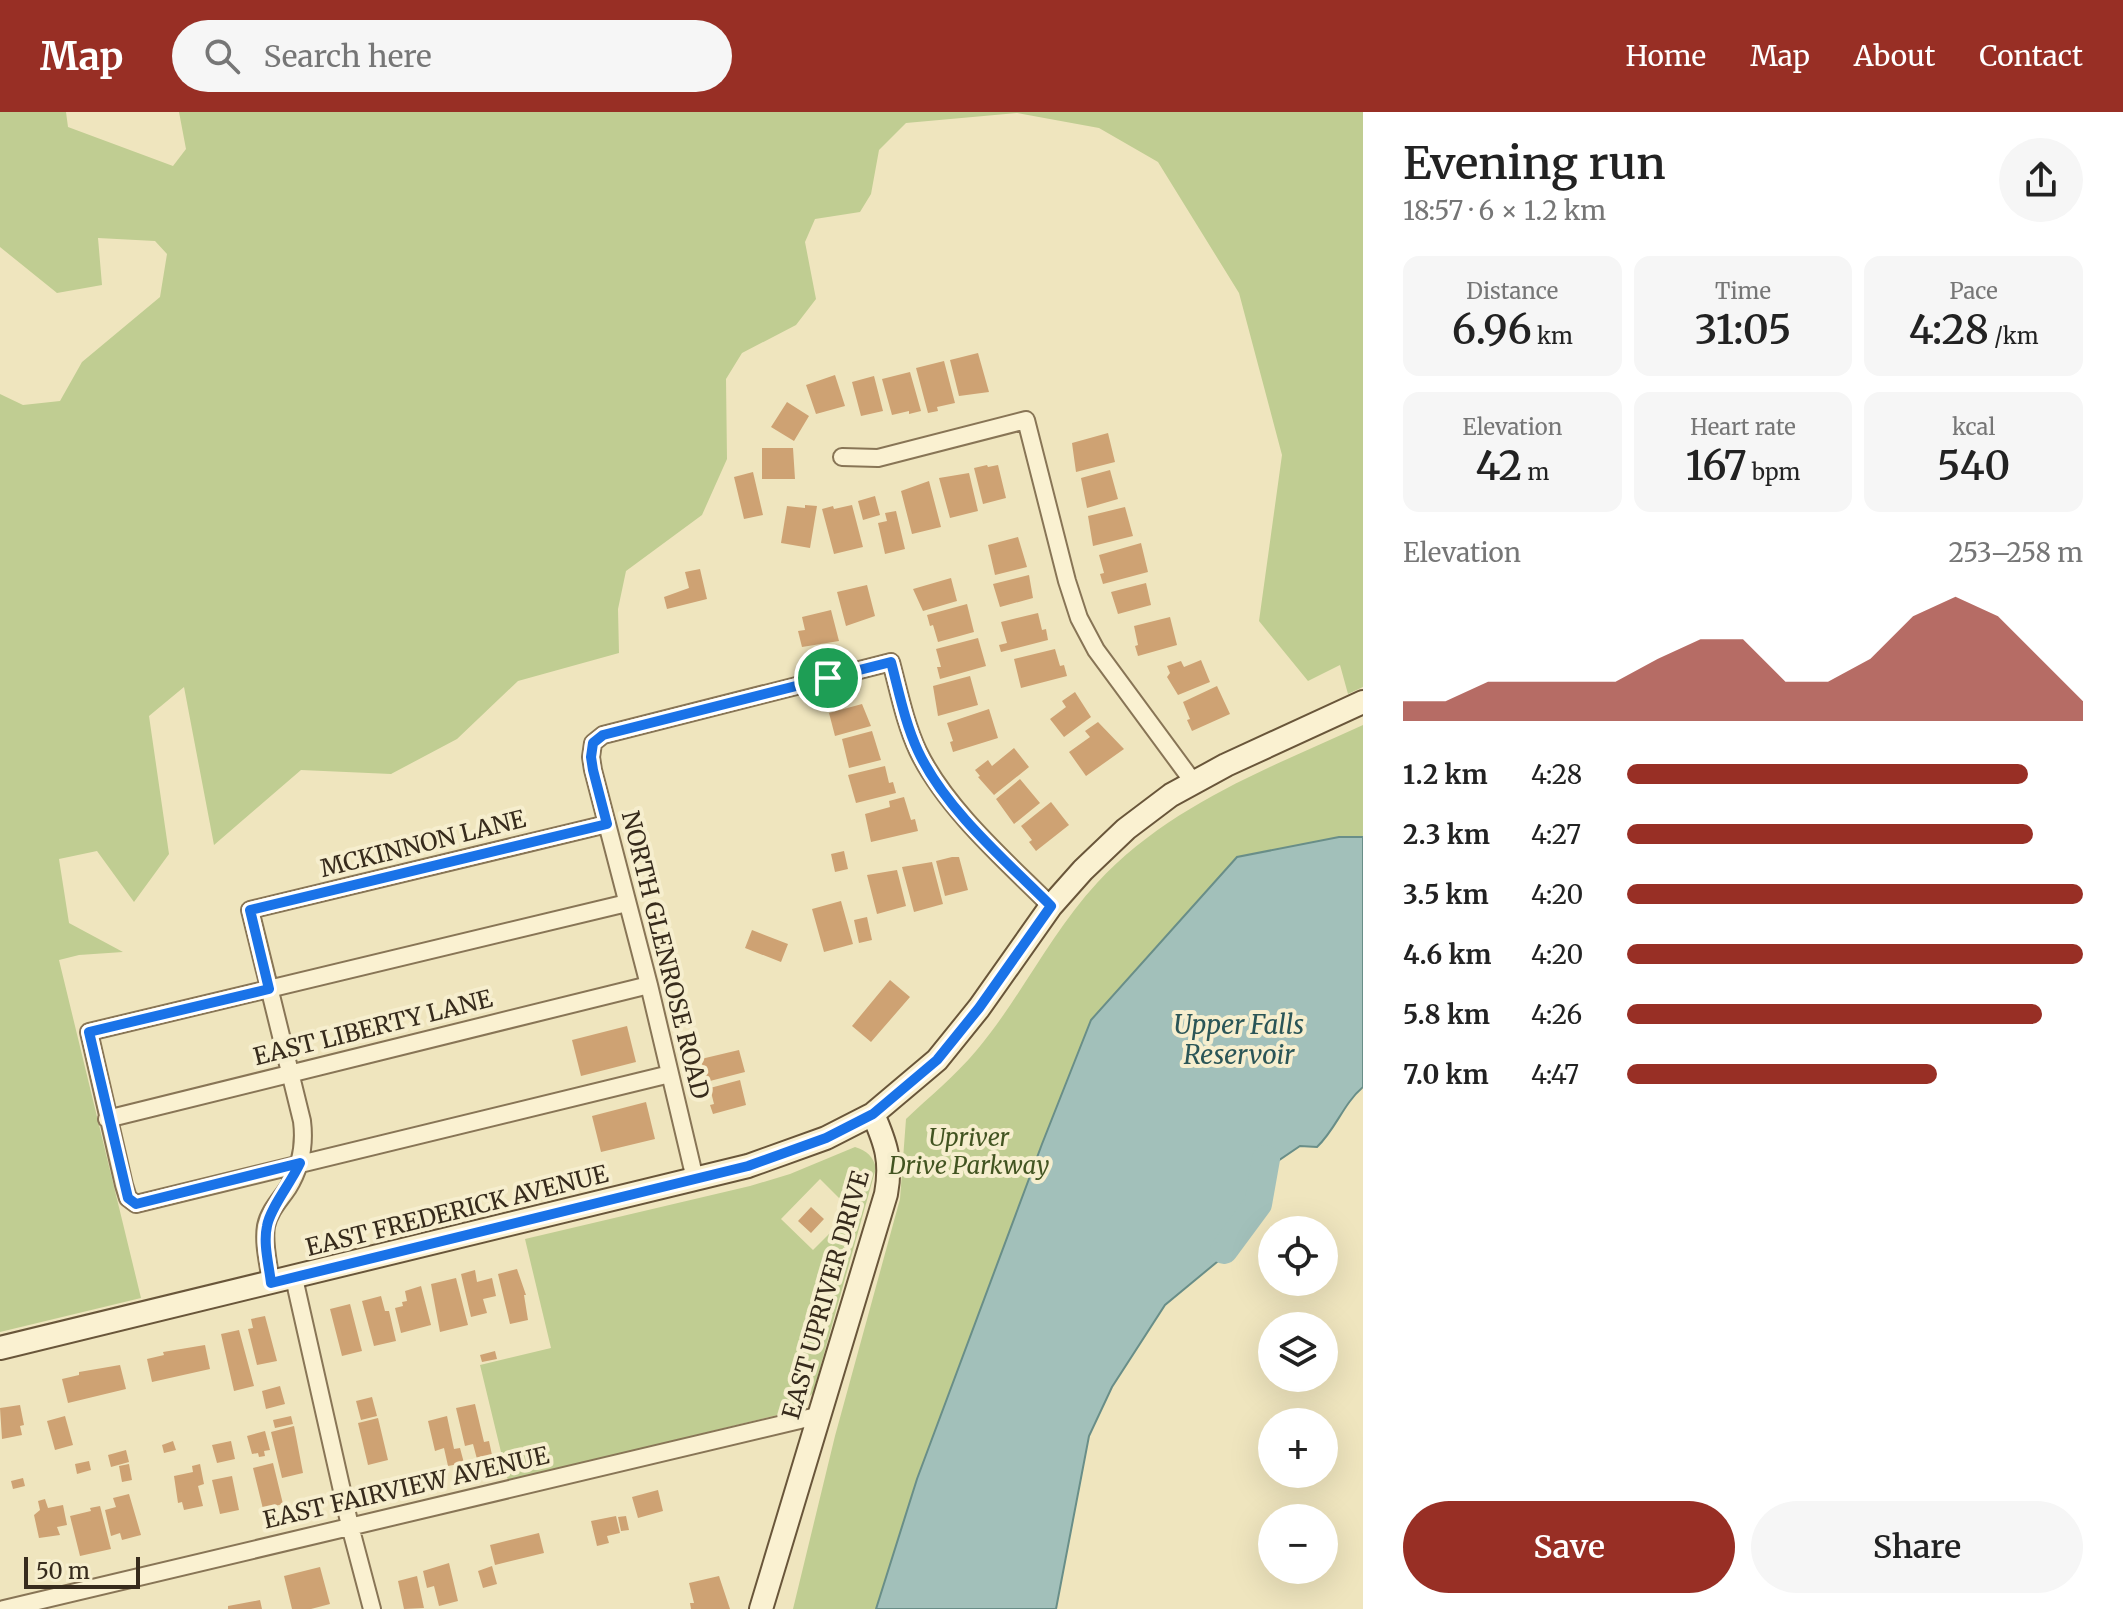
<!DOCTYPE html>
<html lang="en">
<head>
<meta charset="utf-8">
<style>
  body { margin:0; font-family:Merriweather,serif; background:#f6f6f6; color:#222; height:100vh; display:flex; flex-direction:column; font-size:30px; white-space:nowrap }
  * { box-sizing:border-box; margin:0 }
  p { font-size:26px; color:#767676 }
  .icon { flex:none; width:44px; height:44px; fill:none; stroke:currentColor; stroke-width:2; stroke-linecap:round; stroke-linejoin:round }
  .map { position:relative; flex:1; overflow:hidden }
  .drawer { display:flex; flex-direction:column; background:#fff; width:760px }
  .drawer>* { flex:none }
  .fabs { position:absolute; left:1258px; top:1104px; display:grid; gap:16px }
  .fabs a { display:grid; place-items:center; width:80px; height:80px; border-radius:50%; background:#fff; box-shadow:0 8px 32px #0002; font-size:40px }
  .scale { position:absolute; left:24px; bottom:20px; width:116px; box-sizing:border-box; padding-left:8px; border:4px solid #372b1c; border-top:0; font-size:22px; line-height:28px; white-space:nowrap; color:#372b1c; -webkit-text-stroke:6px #f6eece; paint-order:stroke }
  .pin { position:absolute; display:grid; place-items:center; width:68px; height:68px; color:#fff; margin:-34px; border:4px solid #fff; border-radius:50%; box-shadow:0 2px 8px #0007 }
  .round { display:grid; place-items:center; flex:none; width:84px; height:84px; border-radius:42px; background:#f6f6f6 }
  .summary { display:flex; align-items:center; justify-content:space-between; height:136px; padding:0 40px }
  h1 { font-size:44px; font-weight:600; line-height:60px }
  .metrics { display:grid; grid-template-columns:repeat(3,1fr); gap:12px; height:136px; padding:8px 40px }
  .metrics div { display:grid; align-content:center; border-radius:16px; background:#f6f6f6; text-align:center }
  .metrics b { font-size:40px; font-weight:600 }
  .metrics small { font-size:22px; font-weight:400 }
  .metrics p { font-size:22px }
  .chart { height:224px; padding:16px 40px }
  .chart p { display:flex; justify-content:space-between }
  .chart svg { width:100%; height:144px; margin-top:8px; fill:#982f25; opacity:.7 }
  .cta { display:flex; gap:16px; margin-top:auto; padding:16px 40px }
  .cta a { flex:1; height:92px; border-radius:48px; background:#982f25; color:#fff; font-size:32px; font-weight:600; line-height:92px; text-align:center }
  .cta a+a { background:#f6f6f6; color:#222 }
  ul { padding:0 40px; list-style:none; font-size:26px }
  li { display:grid; grid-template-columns:128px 96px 1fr; align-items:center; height:60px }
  li i { height:20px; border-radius:10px; background:#982f25 }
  header { display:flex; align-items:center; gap:48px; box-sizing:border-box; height:112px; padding:0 40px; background:#982f25; color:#fff }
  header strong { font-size:38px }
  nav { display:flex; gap:44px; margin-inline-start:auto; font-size:28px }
  .search { width:560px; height:72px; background:#f6f6f6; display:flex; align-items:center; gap:20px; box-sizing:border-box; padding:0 28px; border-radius:44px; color:#767676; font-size:30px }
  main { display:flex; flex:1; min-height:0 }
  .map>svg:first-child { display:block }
</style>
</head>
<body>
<header>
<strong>Map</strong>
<div class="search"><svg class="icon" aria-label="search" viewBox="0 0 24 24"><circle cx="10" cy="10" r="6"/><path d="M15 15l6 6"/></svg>Search here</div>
<nav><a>Home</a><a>Map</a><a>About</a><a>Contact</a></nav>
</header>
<main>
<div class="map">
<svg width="1363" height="1497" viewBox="0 0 1363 1497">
  <rect width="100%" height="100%" fill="#efe5be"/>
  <path fill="#c0cd92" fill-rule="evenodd" d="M0,0H66L68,15L173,54L186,37L179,0H1363V575L1348,582L1340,553L1308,569L1259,509L1282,343L1239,181L1158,50L1099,16L1017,1L906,11L879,38L871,82L860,100L815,107L805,130L816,187L796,213L742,241L726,267L727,347L702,403L626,459L618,497L619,541L518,569L457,627L391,662L301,658L214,733L184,575L149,604L169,742L134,790L97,739L59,747L69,811L123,840L79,843L59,848L141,1186L0,1220V282L23,293L60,289L82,250L160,185L167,142L155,129L98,126L102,173L57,181L0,135Z
    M1363,613V725H1339L1237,745L1091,908L1042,1032L917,1367L876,1497H793L835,1324L900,1087L906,1007C929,985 955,964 976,939C1020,887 1050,822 1097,771C1169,693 1269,656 1363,613Z
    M855,1035C867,1039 873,1044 876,1056L813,1281L794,1299L508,1369L480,1253L551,1236L525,1127L750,1074L790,1062ZM820,1067L852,1099L813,1138L781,1107Z"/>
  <path fill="#a2c0ba" stroke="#698e88" stroke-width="2" d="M1339,725H1363V975C1343,992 1336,1017 1317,1035L1300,1034L1275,1051L1229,1140L1165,1193L1112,1275L1089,1324L1056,1497H876L917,1367L1042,1032L1091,908L1237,745Z"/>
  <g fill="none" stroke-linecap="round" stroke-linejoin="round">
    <path stroke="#a2c0ba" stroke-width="28" d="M1224,1138L1258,1092L1266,1047"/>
  </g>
  <path fill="#cea273" d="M978,241L989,280L959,284L950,248Z
    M944,249L955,291L937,295L938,299L928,301L916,256Z
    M910,260L921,299L909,302V299L892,303L882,267Z
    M835,263L845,294L816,302L806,273Z
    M874,264L883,299L861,304L852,270Z
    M787,290L809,304L794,329L771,315Z
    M1108,321L1115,350L1076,360L1072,331Z
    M762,336H793L795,367H762Z
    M987,353L988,355L998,353L1006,386L983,392L974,356Z
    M1110,358L1118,387L1087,396L1081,366Z
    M753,360L763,403L744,407L734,365Z
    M969,361L978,399L950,406L939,366Z
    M929,369L941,415L912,422L901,379Z
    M875,384L880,403L863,408L858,389Z
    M805,393L817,394L810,436L781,431L787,394L805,396Z
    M852,393L863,435L834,442L822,397L833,394L834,397Z
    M1125,395L1133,424L1093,434L1088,404Z
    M896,399L905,437L885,442L878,411L887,409L885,401Z
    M1018,425L1027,455L995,463L988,433Z
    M1141,431L1148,460L1103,472L1100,462L1104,461L1099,443Z
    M700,457L707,487L667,497L664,485L689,476L685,460Z
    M1029,463L1033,486L1000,495L993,472Z
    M951,466L957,489L923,499L913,477Z
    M1146,471L1151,493L1118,502L1111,480Z
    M867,473L875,504L846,514L837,480Z
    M967,492L974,520L938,530L933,513L930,514L927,503Z
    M831,498L839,529L802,535L798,519L805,518L802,505Z
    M1038,501L1042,518L1046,517L1048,528L1001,540L999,533L1007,531L1001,510Z
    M1170,505L1177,533L1138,544L1135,534L1138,533L1134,514Z
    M978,526L986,554L940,567L937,555H941L936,537Z
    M1055,537L1060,554L1064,553L1067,564L1021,576L1014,547Z
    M1201,548L1210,570L1178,583L1167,565L1170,561L1167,554L1181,549L1184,555Z
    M970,564L978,593L938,604L933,574Z
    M1217,574L1230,602L1192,619L1187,608L1190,607L1183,590Z
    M1075,580L1091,605L1064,625L1050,607L1066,595L1062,589Z
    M862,592L871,614L835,624L829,601Z
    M989,597L998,626L953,640L950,630L953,629L947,611Z
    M1098,610L1124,637L1086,664L1069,640L1090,625L1085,619Z
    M872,619L881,648L849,656L842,627Z
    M1014,636L1029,655L994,683L978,665L980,664L975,658L988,648L992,654Z
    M885,654L889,671L893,670L896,681L856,691L848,663Z
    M1020,667L1040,691L1014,712L996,687Z
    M904,685L911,708L915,707L918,719L871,730L865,702L890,695L889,689Z
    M1051,690L1069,713L1036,739L1029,730L1032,728L1021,714Z
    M844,739L848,757L835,760L831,742Z
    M952,745H959L968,778L945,784L936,749Z
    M932,750L943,792L914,800L902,755Z
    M897,758L906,794L877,802L867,763Z
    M841,789L853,832L824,840L812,797Z
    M867,805L872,828L859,831L854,808Z
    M752,818L788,832L781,850L745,836Z
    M890,868L910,885L871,930L852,914Z
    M627,914L636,950L581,964L572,928Z
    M739,938L745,960L706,970L701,947Z
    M740,968L746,993L713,1002L710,993L714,992L710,976Z
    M646,990L655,1027L601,1040L592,1004Z
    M811,1095L824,1107L811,1121L798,1109Z
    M517,1157L526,1183H524L528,1208L510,1212L498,1162Z
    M475,1158L477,1170L492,1166L496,1184L483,1187L487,1201L471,1205L461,1162Z
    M456,1166L468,1213L440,1220L431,1172Z
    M421,1174L431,1213L401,1221L395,1196L403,1194L402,1190L407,1189L405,1179Z
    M381,1184L385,1199H389L396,1229L374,1234L362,1189Z
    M350,1192L362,1239L342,1244L330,1197Z
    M265,1204L277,1249L257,1253L248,1217L253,1216L251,1207Z
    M239,1218L254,1274L234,1279L221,1222Z
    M205,1233L210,1257L152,1270L147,1247L164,1243L163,1240Z
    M495,1239L497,1247L482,1250L480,1243Z
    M120,1253L126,1277L68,1291L62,1267L79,1263V1260Z
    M280,1274L285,1292L266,1297L262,1279Z
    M372,1285L377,1304L361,1308L356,1289Z
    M475,1292L484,1330L489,1329L492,1343L477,1347L473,1332L465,1334L456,1296Z
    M20,1293L24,1313L20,1314L22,1323L2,1327L0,1296Z
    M65,1304L73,1333L55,1338L47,1309Z
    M291,1304L293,1312L275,1316L273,1308Z
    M447,1304L454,1337L460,1336L464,1351L448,1354L444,1336L435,1339L428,1309Z
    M378,1306L388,1348L368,1353L358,1311Z
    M294,1314L303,1361L282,1366L271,1320Z
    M265,1319L270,1338L264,1339L265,1344L259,1345L258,1341L252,1342L247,1324Z
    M173,1329L176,1338L164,1341L162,1333Z
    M231,1329L235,1347L217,1351L212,1333Z
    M126,1338L129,1350L111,1355L108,1343Z
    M89,1349L91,1358L77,1362L75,1352Z
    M273,1351L283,1392L263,1397L253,1356Z
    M129,1352L132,1368L122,1370L119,1354Z
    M200,1352L204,1372L198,1374L203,1394L184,1398L182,1390L178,1391L174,1364L193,1360L192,1354Z
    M232,1364L239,1398L220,1402L212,1368Z
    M23,1366L25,1374L13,1377L11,1369Z
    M658,1378L663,1399L638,1406L632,1385Z
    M129,1382L141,1423L122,1428L120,1421L111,1424L105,1398L116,1395L113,1386Z
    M45,1387L48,1396L63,1393L67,1413L57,1415L60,1423L39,1426L34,1403L40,1398L38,1389Z
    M100,1394L111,1437L80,1444L70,1404L91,1399L90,1396Z
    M616,1404L620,1421L607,1424L609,1431L597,1434L591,1409Z
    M626,1404L629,1418L621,1419L618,1405Z
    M539,1421L544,1441L495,1453L490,1433Z
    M449,1451L458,1489L439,1494L434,1474L427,1476L423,1459Z
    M492,1454L497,1472L483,1476L478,1459Z
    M320,1455L330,1492L311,1497H292L284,1464Z
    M417,1464L424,1496L404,1497L398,1469Z
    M719,1464L730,1497H691L690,1491H694L689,1471Z
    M260,1488L262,1497H228V1494Z"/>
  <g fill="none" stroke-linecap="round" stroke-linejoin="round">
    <defs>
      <path id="street" d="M842,345L878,346L1026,308L1067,469L1079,506L1096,538L1194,671
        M627,791L89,920L124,1073L128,1086L136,1092L670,962
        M107,1007L649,873
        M695,1067L649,873L593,658L591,645L593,631L603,623L891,550C899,580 905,611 918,639C946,697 1006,749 1051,794
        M294,1166L350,1414L372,1497
        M271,1171C269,1153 263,1132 266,1114C269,1099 280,1088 288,1076C301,1055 305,1033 302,1009L250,798L607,712
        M4,1497L821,1303"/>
      <path id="secondary" d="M0,1236L748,1054L826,1026L873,1002L937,948L979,896L1051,794L1083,758L1126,717L1171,683L1226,653L1363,590
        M761,1497L886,1082C892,1049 886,1032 873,1002"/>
    </defs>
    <use href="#street" stroke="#887556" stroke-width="20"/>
    <use href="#secondary" stroke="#69563a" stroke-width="26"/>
    <use href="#street" stroke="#faf1d1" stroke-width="16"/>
    <use href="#secondary" stroke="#faf1d1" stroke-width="22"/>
  </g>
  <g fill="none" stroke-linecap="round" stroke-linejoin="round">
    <defs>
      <path id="route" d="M891,550C899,580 905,611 918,639C945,697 1006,749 1051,794L979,896L937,948L873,1002L826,1026L748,1054L271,1171C269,1153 263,1132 267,1114C270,1096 291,1071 300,1051L136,1092L128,1086L89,920L269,877L250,798L607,712L593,658L591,645L593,631L603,623Z"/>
    </defs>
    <use href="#route" stroke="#fff" stroke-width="16"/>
    <use href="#route" stroke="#1a73e8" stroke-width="10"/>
  </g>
  <g text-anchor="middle" stroke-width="8" stroke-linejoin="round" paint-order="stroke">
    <g font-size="24" fill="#372b1c" stroke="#f6eece">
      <text transform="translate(423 732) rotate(-14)" y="8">MCKINNON LANE</text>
      <text transform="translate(665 843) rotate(76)" y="8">NORTH GLENROSE ROAD</text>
      <text transform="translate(373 916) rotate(-14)" y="8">EAST LIBERTY LANE</text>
      <text transform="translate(457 1099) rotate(-14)" y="8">EAST FREDERICK AVENUE</text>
      <text transform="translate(826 1183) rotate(-74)" y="8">EAST UPRIVER DRIVE</text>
      <text transform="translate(406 1376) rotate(-13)" y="8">EAST FAIRVIEW AVENUE</text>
    </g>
    <g font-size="24" font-style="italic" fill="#425421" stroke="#f6eece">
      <text x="969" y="1034">Upriver<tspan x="969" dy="28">Drive Parkway</tspan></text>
    </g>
    <g font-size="26" font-style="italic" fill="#2a5557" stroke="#f6eece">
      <text x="1239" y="922">Upper Falls<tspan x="1239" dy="30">Reservoir</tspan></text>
    </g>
  </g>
</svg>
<div class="fabs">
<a><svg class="icon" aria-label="locate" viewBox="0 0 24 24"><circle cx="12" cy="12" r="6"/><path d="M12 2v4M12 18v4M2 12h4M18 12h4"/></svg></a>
<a><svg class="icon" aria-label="layers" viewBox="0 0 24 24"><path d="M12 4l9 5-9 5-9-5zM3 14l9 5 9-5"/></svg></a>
<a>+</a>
<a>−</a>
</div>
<div class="scale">50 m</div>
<div class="pin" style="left:828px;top:566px;background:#1e9e55"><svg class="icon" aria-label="arrive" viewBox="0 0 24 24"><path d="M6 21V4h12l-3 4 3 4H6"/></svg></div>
</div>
<section class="drawer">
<div class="summary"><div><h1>Evening run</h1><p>18:57 · 6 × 1.2 km</p></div><a class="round"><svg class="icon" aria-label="share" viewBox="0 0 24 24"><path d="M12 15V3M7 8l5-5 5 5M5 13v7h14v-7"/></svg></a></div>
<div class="metrics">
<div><p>Distance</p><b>6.96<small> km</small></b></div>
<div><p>Time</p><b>31:05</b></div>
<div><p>Pace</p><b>4:28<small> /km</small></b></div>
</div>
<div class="metrics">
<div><p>Elevation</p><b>42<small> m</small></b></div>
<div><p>Heart rate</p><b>167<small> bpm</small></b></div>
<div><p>kcal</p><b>540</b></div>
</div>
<div class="chart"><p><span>Elevation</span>253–258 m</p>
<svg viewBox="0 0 160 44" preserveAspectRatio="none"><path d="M0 44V38L10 38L20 32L30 32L40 32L50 32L60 25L70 19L80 19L90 32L100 32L110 25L120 12L130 6L140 12L150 25L160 38V44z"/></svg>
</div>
<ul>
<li><b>1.2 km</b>4:28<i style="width:88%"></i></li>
<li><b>2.3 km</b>4:27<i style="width:89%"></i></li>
<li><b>3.5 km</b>4:20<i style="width:100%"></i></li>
<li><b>4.6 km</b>4:20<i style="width:100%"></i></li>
<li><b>5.8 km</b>4:26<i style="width:91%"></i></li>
<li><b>7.0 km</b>4:47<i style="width:68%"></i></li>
</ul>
<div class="cta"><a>Save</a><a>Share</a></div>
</section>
</main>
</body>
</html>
